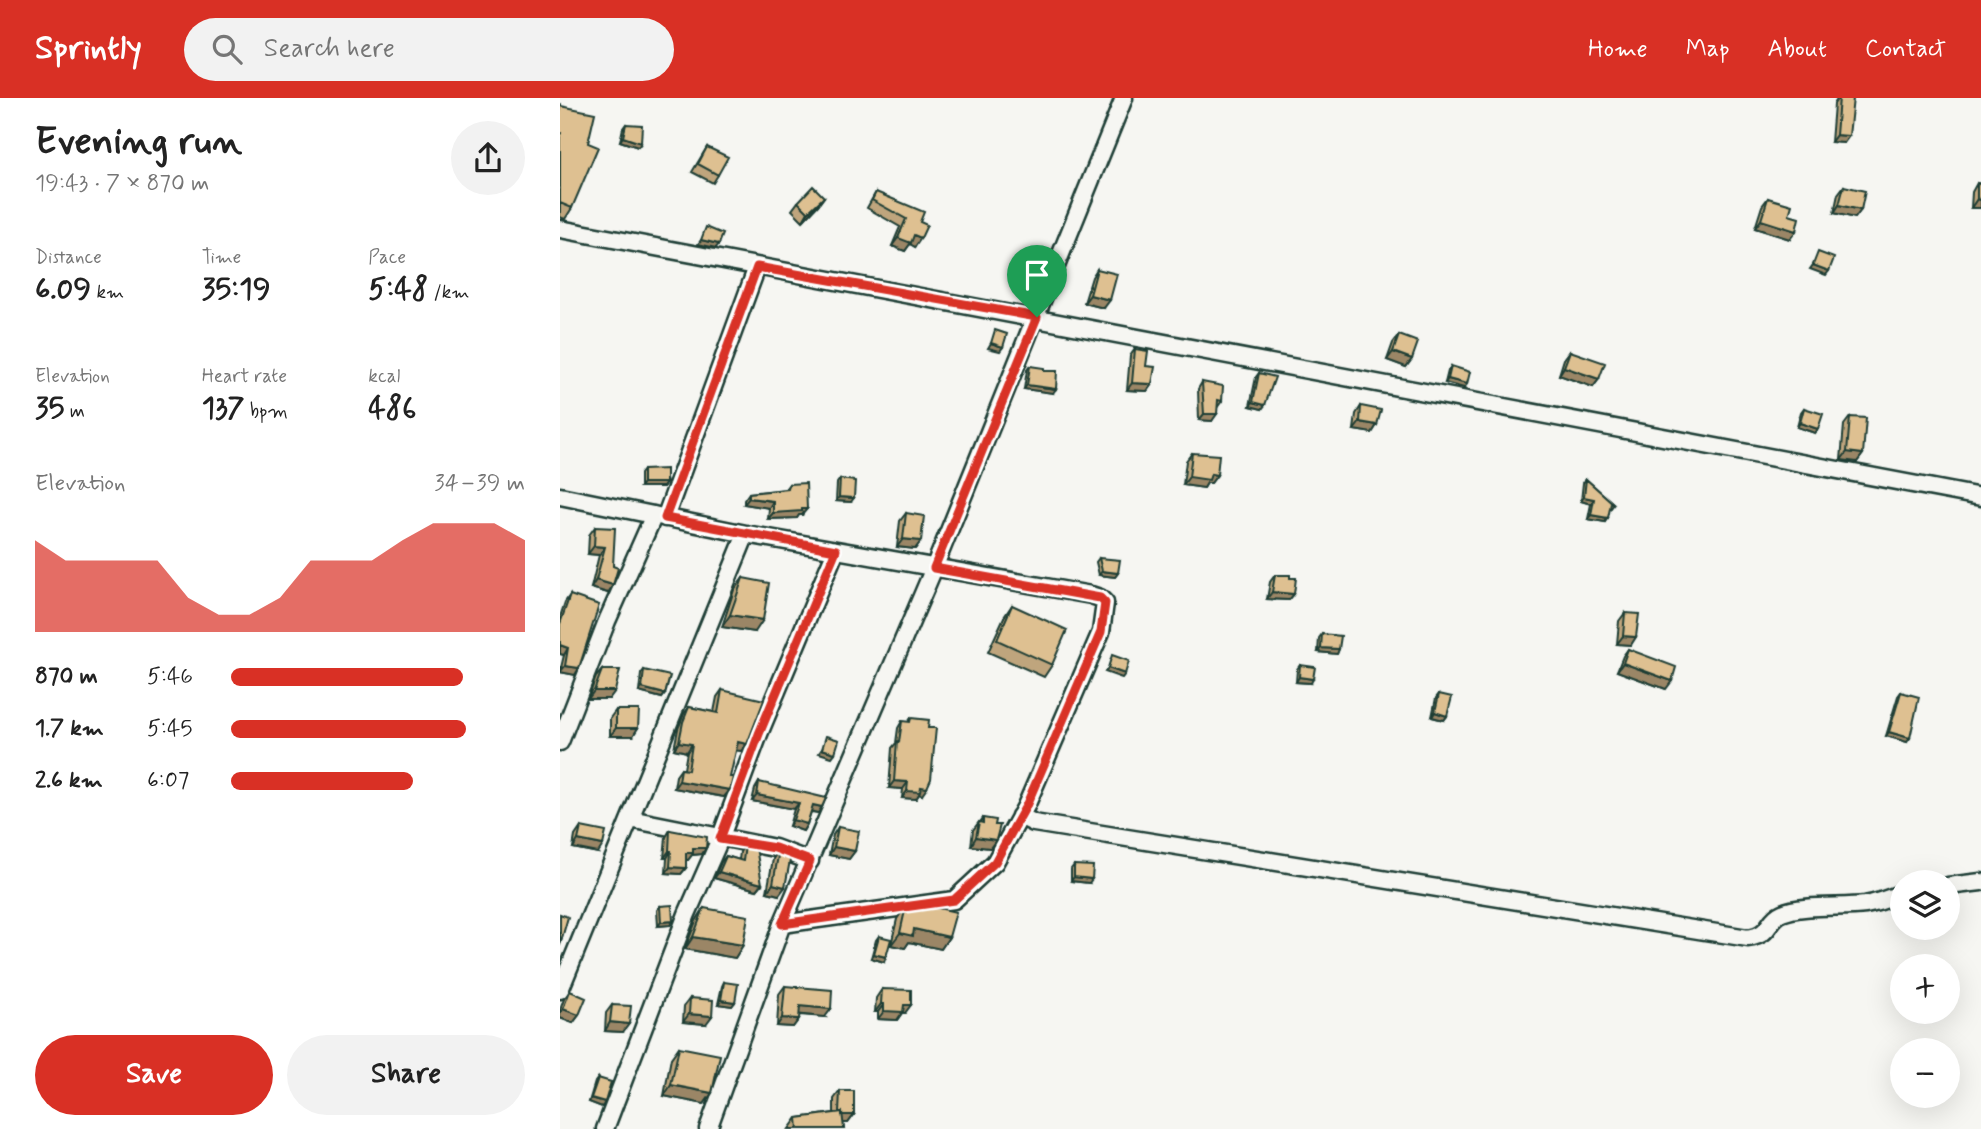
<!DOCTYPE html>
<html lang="en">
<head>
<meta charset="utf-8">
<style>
  body { margin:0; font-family:Mynerve,sans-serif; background:#f2f2f2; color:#222; height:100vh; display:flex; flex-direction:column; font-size:26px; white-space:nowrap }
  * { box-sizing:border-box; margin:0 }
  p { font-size:23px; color:#767676 }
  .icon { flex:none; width:38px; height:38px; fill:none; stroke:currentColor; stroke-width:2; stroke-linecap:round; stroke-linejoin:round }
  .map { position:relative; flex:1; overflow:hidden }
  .sheet { display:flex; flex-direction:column; background:#fff; width:560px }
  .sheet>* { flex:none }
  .tools { position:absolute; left:1330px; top:772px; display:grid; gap:14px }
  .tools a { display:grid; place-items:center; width:70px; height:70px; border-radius:50%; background:#fff; box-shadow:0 7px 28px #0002; font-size:35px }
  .pin { position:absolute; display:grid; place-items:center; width:60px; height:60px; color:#fff; margin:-72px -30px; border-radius:50% 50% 50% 0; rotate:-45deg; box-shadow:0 0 7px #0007 }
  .pin .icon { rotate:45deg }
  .round { display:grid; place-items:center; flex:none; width:74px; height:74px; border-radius:37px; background:#f2f2f2 }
  .overview { display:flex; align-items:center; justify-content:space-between; height:119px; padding:0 35px }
  h1 { font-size:38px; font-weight:700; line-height:52px }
  .figures { display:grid; grid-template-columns:repeat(3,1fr); gap:10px; height:119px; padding:7px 35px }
  .figures div { display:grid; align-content:center }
  .figures b { font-size:30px; font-weight:700 }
  .figures small { font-size:19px; font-weight:400 }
  .figures p { font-size:19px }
  .chart { height:196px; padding:14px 35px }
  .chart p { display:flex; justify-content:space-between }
  .chart svg { width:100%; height:126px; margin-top:7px; fill:#d93025; opacity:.7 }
  .primary-button { display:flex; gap:14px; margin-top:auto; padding:14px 35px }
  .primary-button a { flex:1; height:80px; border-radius:42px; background:#d93025; color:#fff; font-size:28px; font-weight:700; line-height:80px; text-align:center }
  .primary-button a+a { background:#f2f2f2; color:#222 }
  ul { padding:0 35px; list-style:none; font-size:23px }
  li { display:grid; grid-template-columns:112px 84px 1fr; align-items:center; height:52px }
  li i { height:18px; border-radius:9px; background:#d93025 }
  header { display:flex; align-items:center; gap:42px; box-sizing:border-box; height:98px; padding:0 35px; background:#d93025; color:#fff }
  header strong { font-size:33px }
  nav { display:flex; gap:38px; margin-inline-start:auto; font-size:24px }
  .search { width:490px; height:63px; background:#f2f2f2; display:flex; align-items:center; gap:18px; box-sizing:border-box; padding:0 24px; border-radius:38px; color:#767676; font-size:26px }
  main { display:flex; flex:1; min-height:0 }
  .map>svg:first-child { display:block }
</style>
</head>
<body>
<header>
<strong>Sprintly</strong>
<div class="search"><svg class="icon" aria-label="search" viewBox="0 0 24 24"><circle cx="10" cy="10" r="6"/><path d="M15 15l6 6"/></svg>Search here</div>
<nav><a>Home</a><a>Map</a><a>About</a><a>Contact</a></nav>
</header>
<main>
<section class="sheet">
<div class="overview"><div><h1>Evening run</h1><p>19:43 · 7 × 870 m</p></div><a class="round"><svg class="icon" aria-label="share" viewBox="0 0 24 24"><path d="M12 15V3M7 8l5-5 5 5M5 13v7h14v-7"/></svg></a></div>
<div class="figures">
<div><p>Distance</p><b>6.09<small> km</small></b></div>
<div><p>Time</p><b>35:19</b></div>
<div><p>Pace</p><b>5:48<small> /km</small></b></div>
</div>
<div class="figures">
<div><p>Elevation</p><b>35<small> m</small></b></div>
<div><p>Heart rate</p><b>137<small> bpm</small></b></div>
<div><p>kcal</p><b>486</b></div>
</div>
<div class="chart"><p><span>Elevation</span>34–39 m</p>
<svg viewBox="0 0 160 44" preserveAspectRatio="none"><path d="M0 44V12L10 19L20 19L30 19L40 19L50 32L60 38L70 38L80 32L90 19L100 19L110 19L120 12L130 6L140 6L150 6L160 12V44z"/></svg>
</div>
<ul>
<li><b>870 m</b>5:46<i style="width:79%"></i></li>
<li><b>1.7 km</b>5:45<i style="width:80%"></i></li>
<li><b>2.6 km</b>6:07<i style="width:62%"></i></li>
</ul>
<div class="primary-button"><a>Save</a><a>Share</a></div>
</section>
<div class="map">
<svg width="1421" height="1031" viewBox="0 0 1421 1031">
  <rect width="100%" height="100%" fill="#f6f6f2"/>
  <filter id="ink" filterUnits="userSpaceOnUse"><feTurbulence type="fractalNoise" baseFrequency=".0143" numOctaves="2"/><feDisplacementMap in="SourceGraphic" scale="14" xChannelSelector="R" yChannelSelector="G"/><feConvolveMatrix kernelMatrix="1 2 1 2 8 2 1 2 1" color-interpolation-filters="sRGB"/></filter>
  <g filter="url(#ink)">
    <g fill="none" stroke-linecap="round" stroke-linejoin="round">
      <defs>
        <path id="minor" d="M0,131L1421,399
          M0,398L186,436L531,497L540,500L545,505L541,534L466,708L435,764L394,802L222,826
          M105,420L197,169
          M0,644L47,523L94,417
          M460,718L474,725L1188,840C1213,836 1206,822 1222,815C1242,806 1282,810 1305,807C1318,805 1330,800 1342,795
          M70,721L215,750L250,763
          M1388,788L1421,784
          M0,892L186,436
          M45,1031L127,816L160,741L199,636L276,452
          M148,1031L222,826L374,470L564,0"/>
      </defs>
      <use href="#minor" stroke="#1f3d34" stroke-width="21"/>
      <use href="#minor" stroke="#f6f6f2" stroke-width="16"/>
    </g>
    <path fill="#bfa57d" stroke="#1f3d34" stroke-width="2" d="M1278,0H1293L1284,45L1271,44L1274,6Z
      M1,8L12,110L5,121L0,119V10Z
      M66,26L81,45L78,49L60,43L63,30Z
      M147,49L158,77L153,85L132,74Z
      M1417,85L1421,86V110H1411L1412,94Z
      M1284,88L1301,112L1295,120L1274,115L1278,96Z
      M316,94L360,124L355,149L350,146L345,153L332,148L340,129L307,110Z
      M264,99L258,107L243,123L232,112L238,104Z
      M1208,100L1229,117L1230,141L1195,130L1202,108Z
      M537,171L544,210L524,205L532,179Z
      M839,237L852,261L846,269L827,262L833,245Z
      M575,251L592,286L587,293L567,292L570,258Z
      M1010,253L1039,281L1033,289L999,277L1004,261Z
      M470,268L484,273L493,295L464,291L467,272Z
      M891,268L904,290L885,285L888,273Z
      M699,275L702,311L690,308L696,279Z
      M642,284L662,303L657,310L652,323L639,322L638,291Z
      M801,308L817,327L812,335L794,332L796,316Z
      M1244,310L1258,331L1255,335L1237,329L1241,314Z
      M1290,319L1303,356L1297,364L1281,362L1284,327Z
      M632,355L657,377L651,385H647L644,390L623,387L626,363Z
      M83,372L106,385L103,389H80V376Z
      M280,381L291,404L276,403L277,385Z
      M1026,381L1054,406L1051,410H1050L1045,424L1028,421L1031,406L1021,403L1023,385Z
      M229,386L242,417H239L237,420L208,421L209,410L184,406V402L189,395L225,391Z
      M346,415L361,443L355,451L337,449L340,423Z
      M35,429L53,468V487L48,495L31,490L39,457L28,456L29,437Z
      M539,460L558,475L555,479L539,477L536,464Z
      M715,477L730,480L734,496L729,502L707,501L710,484Z
      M183,480L195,534L162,529L174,492Z
      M10,497L19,570L15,577L0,574L4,557L0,556V519L5,504Z
      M452,507L492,567L484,579L428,554L444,519Z
      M1065,515L1071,547L1057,546L1059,523Z
      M762,536L779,551L777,556L758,554L759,540Z
      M1068,551L1106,591L1057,573L1063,558Z
      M740,567L751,585L736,584L737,571Z
      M42,572L49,601H28L36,579Z
      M84,572L105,596L102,600L79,594L81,576Z
      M162,592L181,653L176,652L164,699L114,690L116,678L121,671H124L127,654L114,651L118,631L124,616L129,609L154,614L157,599Z
      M1341,594L1347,644L1326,638L1338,598Z
      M879,596L887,618L884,622L872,619L876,600Z
      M56,612L73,638H50V620Z
      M351,620L362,697L359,696L356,701L342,700L343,691L329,690L332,650L336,645L338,630L342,623L348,624Z
      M199,684L258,715L251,714L247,726L243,733L229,728L234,711L192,703L195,691Z
      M423,720L435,727L436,742L430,750L411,748L413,732L419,724H420Z
      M21,729L38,755L13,750L15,738Z
      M278,729L295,753L289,761L269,757L273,737Z
      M110,732L142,756L132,757L128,762H126V770L121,776L106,775L107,760H104L106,739Z
      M185,747L202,786L197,792L154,780L161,764L166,758L179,762L180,754Z
      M219,752V797L207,794L213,761Z
      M514,767L529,785L511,783V771Z
      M100,808L110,827L98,828L97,812Z
      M346,808L389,839L381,851L349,844L345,850L331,847L337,821Z
      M144,810L183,847L175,860L125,851L136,823Z
      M319,838L324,864L311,860L316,842Z
      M164,884L175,904L172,908L158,906L162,888Z
      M225,888L265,919L239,917V921L233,929L217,928L219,896Z
      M322,891L345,915H342L337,922L318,921V914H315L316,900Z
      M10,893L19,917L13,925L0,920V912L4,901Z
      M130,900L146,926L123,924L124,908Z
      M52,907L63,934L45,933L46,915Z
      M119,949L152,995L144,1006L104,998L111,960Z
      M38,980L42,1009L29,1004L35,984Z
      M280,993L294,1017L288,1025H283L284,1031H229L237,1020L274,1015V1001Z"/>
    <path fill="#9b8666" stroke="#1f3d34" stroke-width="2" d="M1276,37L1289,38L1284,45L1271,44Z
      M63,39L81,45L78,49L60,43Z
      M264,99L258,107L243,123L248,114Z
      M1417,101L1421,102V110H1411Z
      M1279,107L1301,112L1295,120L1274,115Z
      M1201,122L1236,133L1230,141L1195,130Z
      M354,137L361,140L355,149L350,146L345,153L332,148L338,140Z
      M141,142L159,146L156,150L138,146Z
      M1253,167L1269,173L1266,177L1250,171Z
      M530,197L550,202L544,210L524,205Z
      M431,245L443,249L440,253L428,250Z
      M833,254L852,261L846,269L827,262Z
      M1004,269L1039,281L1033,289L999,277Z
      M888,281L907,286L904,290L885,285Z
      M572,285L592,286L587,293L567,292Z
      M467,287L496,291L493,295L464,291Z
      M693,304L705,307L702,311L690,308Z
      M644,316H657L652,323L639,322Z
      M800,324L817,327L812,335L794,332Z
      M1240,325L1258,331L1255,335L1237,329Z
      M1287,354L1303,356L1297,364L1281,362Z
      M651,376L657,377L651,385H647L644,390L623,387L629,379Z
      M83,385H106L103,389H80Z
      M279,399L294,400L291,404L276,403Z
      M1024,399L1034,401L1031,406L1021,403Z
      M189,400L213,403L209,410L184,406Z
      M242,411H247L242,417H239L237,420L208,421L213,415Z
      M1031,417L1048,420L1045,424L1028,421Z
      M343,441L361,443L355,451L337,449Z
      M34,448L45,449L39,457L28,456Z
      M542,473L558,475L555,479L539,477Z
      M36,482L53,487L48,495L31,490Z
      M712,494L734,496L729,502L707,501Z
      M170,517L203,522L195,534L162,529Z
      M1063,538L1076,539L1071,547L1057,546Z
      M0,547L8,550L4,557L0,556Z
      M761,550L779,551L777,556L758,554Z
      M1063,565L1112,583L1106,591L1057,573Z
      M5,568L19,570L15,577L0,574Z
      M548,570L565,576L562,580L545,574Z
      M739,579L753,581L751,585L736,584Z
      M82,590L105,596L102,600L79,594Z
      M34,593H55L49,601H28Z
      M875,614L887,618L884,622L872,619Z
      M56,630H78L73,638H50Z
      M1329,634L1350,640L1347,644L1326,638Z
      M119,644L132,646L127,654L114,651Z
      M178,644L187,646L181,653L173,652Z
      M262,651L275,655L272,659L259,655Z
      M119,683L170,692L164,699L114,690Z
      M334,683L348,684L343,691L329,690Z
      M361,689L367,690L362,697L359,696L356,701L342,700L347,693Z
      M197,697L239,705L234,711L192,703Z
      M253,707L262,709L258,715L249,713Z
      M233,722L247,726L243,733L229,728Z
      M416,739L436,742L430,750L411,748Z
      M18,742L43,747L38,755L13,750Z
      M274,749L295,753L289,761L269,757Z
      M133,750H146L142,756L132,757L128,762L122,761L126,755Z
      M109,753H111L107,760H104Z
      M110,769L126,770L121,776L106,775Z
      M159,774L202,786L197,792L154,780Z
      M514,779L532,781L529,785L511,783Z
      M213,786L225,789L219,797L207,794Z
      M113,823L110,827L98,828L101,824Z
      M354,831L389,839L381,851L349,844L345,850L331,847L340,835Z
      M133,839L183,847L175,860L125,851Z
      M314,856L326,859L324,864L311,860Z
      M161,902L175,904L172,908L158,906Z
      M321,906H324L318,914H315Z
      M344,907H351L345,915H342L337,922L318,921L324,913Z
      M240,908L271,911L265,919L234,916Z
      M3,911L19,917L13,925L0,920V915Z
      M129,916L152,918L146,926L123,924Z
      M222,920L239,921L233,929L217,928Z
      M50,924L69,926L63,934L45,933Z
      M111,987L152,995L144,1006L104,998Z
      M31,1000L45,1004L42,1009L29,1004Z
      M279,1017H294L288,1025H274Z"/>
    <path fill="#dec091" stroke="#1f3d34" stroke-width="2" d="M1279,0H1293L1289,38L1276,37Z
      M1,8L35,15L28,45L38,49L12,110L0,105V37L1,35L0,34V14Z
      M66,26L82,27L81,45L63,39Z
      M147,49L168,59L158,77L138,66Z
      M1417,85L1421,86V102L1417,101Z
      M253,88L264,99L248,114L238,104Z
      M1284,88L1305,93L1301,112L1279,107Z
      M316,94L364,114L360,124L367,127L361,140L354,137L351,145L338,140L346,121L312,102Z
      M1208,100L1232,107L1229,117L1239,120L1236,133L1201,122Z
      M146,129L163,136L159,146L141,142Z
      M1258,154L1274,160L1269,173L1253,167Z
      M537,171L557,176L550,202L530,197Z
      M435,232L447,236L443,249L431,245Z
      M839,237L858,244L852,261L833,254Z
      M575,251L588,253L586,268L595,269L592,286L572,285Z
      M1010,253L1045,265L1039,281L1004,269Z
      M470,268L484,270V273H497L496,291L467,287Z
      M891,268L910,274L907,286L888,281Z
      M699,275L715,279L705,307L693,304Z
      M642,284L663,288L662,303L658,302L657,316H644Z
      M801,308L821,312L817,327L800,324Z
      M1244,310L1263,316L1258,331L1240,325Z
      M1290,319L1306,320L1303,356L1287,354Z
      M632,355L659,357L657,377L651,376L649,382L629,379Z
      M106,371V385H83V372Z
      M280,381L295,383L294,400L279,399Z
      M1026,381L1054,406L1051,405L1048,420L1031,417L1034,401L1024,399Z
      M246,385L247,411H242V413L213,415V403L189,400V395L228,391L229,386Z
      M346,415L364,418L361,443L343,441Z
      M35,429L55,430L53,468L58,470L53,487L36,482L45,449L34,448Z
      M539,460L560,462L558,475L542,473Z
      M715,477H730V480H736L734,496L712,494Z
      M183,480L209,485L203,522L170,517Z
      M10,497L39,507L19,570L5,568L8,550L0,547V526Z
      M452,507L507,532L492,567L437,542Z
      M1065,515L1079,516L1076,539L1063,538Z
      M762,536L781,538L779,551L761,550Z
      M1068,551L1116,569L1112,583L1063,565Z
      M552,557L569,563L565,576L548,570Z
      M740,567L755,569L753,581L739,579Z
      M42,572H60L55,593H34Z
      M84,572L110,578L105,596L82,590Z
      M162,592L204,602L187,646L178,644L170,679H173L170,692L119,683L121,671L128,672L132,646L119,644L123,624L129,609L158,615Z
      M1341,594L1359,599L1350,640L1329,634Z
      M879,596L892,599L887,618L875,614Z
      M56,612H79L78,630H56Z
      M351,620L369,622L368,630H376L371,681L367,690L361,689L360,694L347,693L348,684L334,683L337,643L339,644L342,623L350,624Z
      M266,638L279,642L275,655L262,651Z
      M199,684L266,700L262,709L253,707L247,726L233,722L239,705L197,697Z
      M423,720L436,722L435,727H440L436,742L416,739L419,724L423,725Z
      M21,729L46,734L43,747L18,742Z
      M278,729L299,733L295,753L274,749Z
      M110,732L147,739L146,750H133V755H126V770L110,769L111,753H109Z
      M185,747L196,749L202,786L159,774L166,758L183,763Z
      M219,752L231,757L225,789L213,786Z
      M514,767L533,768L532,781L514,779Z
      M361,806L396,814L389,839L354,831L353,838L340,835L346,808Z
      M112,807L113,823L101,824L100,808Z
      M144,810L188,818L183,847L133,839Z
      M0,816L8,819L0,847Z
      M319,838L331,841L326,859L314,856Z
      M164,884L178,886L175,904L161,902Z
      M225,888L272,892L271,911L240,908L239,921L222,920Z
      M322,891L351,892V907H344L343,914L324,913V906H321Z
      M10,893L26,900L19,917L3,911Z
      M130,900L153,902L152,918L129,916Z
      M52,907L71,908L69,926L50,924Z
      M119,949L160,957L152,995L111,987Z
      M38,980L51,984L45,1004L31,1000Z
      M280,993H294V1017H282V1014H279Z
      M282,1014L284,1031H238L237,1020Z"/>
  </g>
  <g fill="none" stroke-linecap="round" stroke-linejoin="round" filter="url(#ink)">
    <defs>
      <path id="route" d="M197,169L477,219L374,470L540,500L545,505L541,534L466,708L435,764L394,802L222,826L250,763L215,750L160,741L199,636L276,452L105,420Z"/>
    </defs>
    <use href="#route" stroke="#fff" stroke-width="14"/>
    <use href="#route" stroke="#d93025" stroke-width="9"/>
  </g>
</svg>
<div class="tools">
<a><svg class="icon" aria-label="layers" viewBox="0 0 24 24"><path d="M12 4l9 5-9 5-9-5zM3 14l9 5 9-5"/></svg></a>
<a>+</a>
<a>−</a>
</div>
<div class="pin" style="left:477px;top:219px;background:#1e9e55"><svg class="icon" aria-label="arrive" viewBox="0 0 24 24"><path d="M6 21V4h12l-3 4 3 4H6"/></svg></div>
</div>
</main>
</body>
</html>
